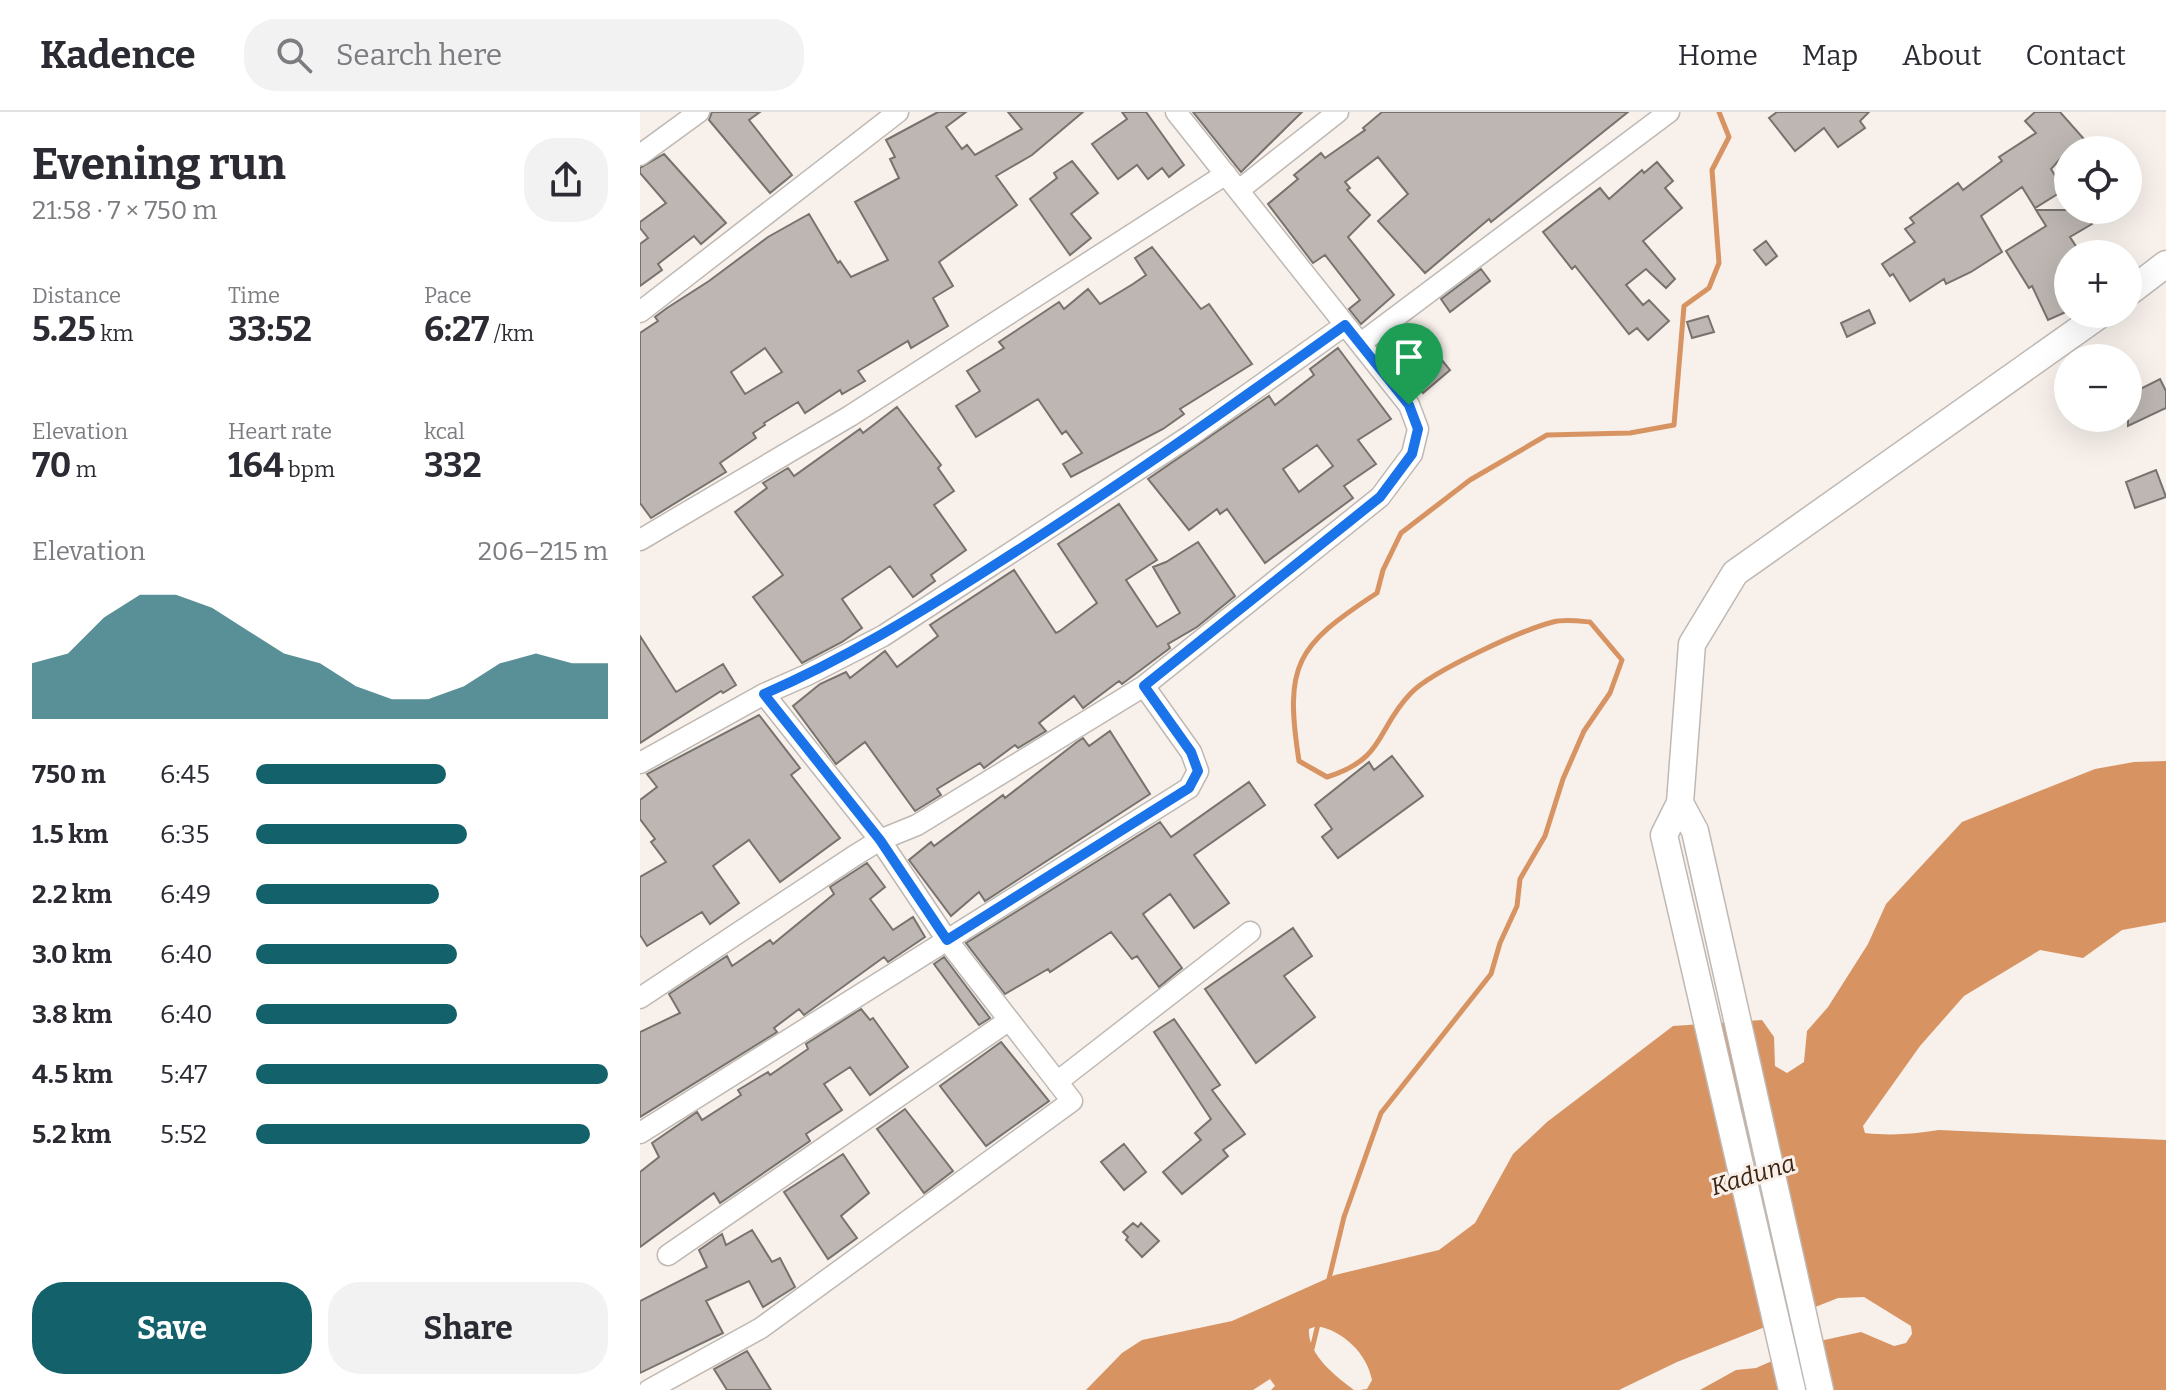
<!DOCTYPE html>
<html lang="en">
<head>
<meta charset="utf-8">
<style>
  body { margin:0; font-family:Bitter,serif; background:#f2f2f3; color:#2b2b33; height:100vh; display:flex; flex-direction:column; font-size:30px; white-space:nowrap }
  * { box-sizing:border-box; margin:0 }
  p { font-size:26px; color:#7c7c81 }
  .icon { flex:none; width:44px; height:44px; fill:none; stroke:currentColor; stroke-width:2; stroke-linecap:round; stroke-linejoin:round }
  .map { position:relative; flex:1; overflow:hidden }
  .panel { display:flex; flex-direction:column; background:#fff; width:640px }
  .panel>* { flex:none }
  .fabs { position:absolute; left:1414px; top:24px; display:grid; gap:16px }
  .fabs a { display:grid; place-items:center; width:88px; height:88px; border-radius:50%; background:#fff; box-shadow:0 8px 32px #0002; font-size:40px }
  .pin { position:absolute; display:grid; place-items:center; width:68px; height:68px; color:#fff; margin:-82px -34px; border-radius:50% 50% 50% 0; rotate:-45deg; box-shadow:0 0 8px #0007 }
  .pin .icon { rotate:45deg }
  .round { display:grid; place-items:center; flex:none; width:84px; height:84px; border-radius:32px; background:#f2f2f3 }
  .headline { display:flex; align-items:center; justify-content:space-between; height:136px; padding:0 32px }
  h1 { font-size:44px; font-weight:700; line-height:60px }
  .metrics { display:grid; grid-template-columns:repeat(3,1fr); gap:12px; height:136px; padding:8px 32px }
  .metrics div { display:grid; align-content:center }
  .metrics b { font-size:34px; font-weight:700 }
  .metrics small { font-size:22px; font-weight:400 }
  .metrics p { font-size:22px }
  .chart { height:224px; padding:16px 32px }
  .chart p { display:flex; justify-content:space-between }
  .chart svg { width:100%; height:144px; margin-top:8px; fill:#13616b; opacity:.7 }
  .cta { display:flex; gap:16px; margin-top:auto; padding:16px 32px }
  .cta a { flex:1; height:92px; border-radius:32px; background:#13616b; color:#fff; font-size:32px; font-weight:700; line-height:92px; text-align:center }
  .cta a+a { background:#f2f2f3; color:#2b2b33 }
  ul { padding:0 32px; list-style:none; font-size:26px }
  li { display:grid; grid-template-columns:128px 96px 1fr; align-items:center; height:60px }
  li i { height:20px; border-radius:10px; background:#13616b }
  header { display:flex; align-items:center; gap:48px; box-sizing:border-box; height:112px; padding:0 40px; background:#fff; border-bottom:2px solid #e1e1e2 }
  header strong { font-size:38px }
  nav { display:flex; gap:44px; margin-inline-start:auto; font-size:28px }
  .search { width:560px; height:72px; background:#f2f2f3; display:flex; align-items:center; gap:20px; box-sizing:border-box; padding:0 28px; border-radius:32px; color:#7c7c81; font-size:30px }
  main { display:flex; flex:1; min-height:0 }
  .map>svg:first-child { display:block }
</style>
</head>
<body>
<header>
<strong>Kadence</strong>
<div class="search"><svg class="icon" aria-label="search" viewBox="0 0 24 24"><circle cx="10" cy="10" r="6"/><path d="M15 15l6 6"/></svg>Search here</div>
<nav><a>Home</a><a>Map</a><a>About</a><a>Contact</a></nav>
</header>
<main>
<section class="panel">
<div class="headline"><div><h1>Evening run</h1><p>21:58 · 7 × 750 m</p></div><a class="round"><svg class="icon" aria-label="share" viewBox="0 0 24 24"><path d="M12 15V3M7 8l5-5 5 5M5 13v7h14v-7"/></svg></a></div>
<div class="metrics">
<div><p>Distance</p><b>5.25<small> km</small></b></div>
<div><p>Time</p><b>33:52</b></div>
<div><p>Pace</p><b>6:27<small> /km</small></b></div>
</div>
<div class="metrics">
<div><p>Elevation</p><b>70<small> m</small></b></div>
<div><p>Heart rate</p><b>164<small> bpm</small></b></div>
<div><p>kcal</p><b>332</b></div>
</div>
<div class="chart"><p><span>Elevation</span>206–215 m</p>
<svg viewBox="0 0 160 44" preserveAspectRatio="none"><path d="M0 44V27L10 24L20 13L30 6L40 6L50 10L60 17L70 24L80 27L90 34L100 38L110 38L120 34L130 27L140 24L150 27L160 27V44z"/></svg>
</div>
<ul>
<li><b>750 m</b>6:45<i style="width:54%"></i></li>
<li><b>1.5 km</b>6:35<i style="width:60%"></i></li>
<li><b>2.2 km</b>6:49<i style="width:52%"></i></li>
<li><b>3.0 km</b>6:40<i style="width:57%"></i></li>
<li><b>3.8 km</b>6:40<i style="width:57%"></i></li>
<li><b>4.5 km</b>5:47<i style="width:100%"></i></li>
<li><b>5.2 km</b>5:52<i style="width:95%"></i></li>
</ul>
<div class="cta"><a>Save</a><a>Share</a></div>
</section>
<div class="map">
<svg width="1526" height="1278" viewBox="0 0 1526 1278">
  <rect width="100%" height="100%" fill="#f7f0eb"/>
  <path fill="#d79462" d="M1526,649V810L1482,818L1443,846L1400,838L1324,884L1280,934L1223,1014L1225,1021C1251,1024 1274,1022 1299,1018L1526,1028V1278H1060L1096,1258L1116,1256L1175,1230L1221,1220L1254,1234L1266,1231L1272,1222L1271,1214L1224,1185L1198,1186L1037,1250L979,1278H720L727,1277L732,1268C727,1242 704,1219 677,1214L669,1217C667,1242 695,1264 714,1278H631L635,1274L630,1267L613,1278H446L482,1241L502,1228L592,1209L695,1163L799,1138L835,1111L873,1042L907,1010L1033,914L1122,908L1134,925L1135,954L1147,961L1164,950L1167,919L1188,895L1228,832L1246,792L1322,710L1455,657L1494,650Z"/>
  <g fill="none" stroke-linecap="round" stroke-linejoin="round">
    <path stroke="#d79462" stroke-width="5" d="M688,1171L704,1105L741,1001L851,862L860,831L877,794L880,767L905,724L923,667L944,619L970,581L982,548L950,510C939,509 924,507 913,510C882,518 792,559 771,581C735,618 747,646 687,665L659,649C644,552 656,534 737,481L743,458L761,421L830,368L907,323L990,321L1034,313L1044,194L1069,176L1079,151L1072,58L1089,25L1079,0
      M672,1237L679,1208"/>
  </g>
  <path fill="#bdb6b2" stroke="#78726d" stroke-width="2" fill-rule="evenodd" d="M72,0H120L109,8L152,63L130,81L69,8Z
    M298,0H326L306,15L322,37L327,33L335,43L382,17L368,0H443L392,43L356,64L377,93L299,150L313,174L293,186L308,214L271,236L268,229L218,259L225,269L202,282L200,278L165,301L158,290L124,311L125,313L113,321L116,326L80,351L86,360L11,406L0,391V221L18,209L15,205L27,196L69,169L128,125L169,102L198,151L200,149L211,165L248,148L215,90L259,66L250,47L255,45L246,28ZM125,236L142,260L105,282L91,260Z
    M482,0H506L544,53L529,65L522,56L508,67L497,53L478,67L452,32L487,7Z
    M553,0H662L601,60Z
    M742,0H988L851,110L849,107L785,161L738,109L768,82L738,45L705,70L710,76L707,78L730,103L708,125L754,183L721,212L709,197L720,188L685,143L673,151L628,92L658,67L654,63L681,41L685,46L725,18L723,16Z
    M1137,0H1229L1220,9L1225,16L1198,35L1184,16L1155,39L1129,6Z
    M1395,0H1420L1444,27L1428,38L1411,57L1424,78L1395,96L1382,75L1341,104L1362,140L1331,160L1306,172L1304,167L1270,189L1253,162L1250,164L1242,152L1275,130L1265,117L1274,111L1270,106L1318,71L1323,78L1362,49L1359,45L1396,21L1385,9Z
    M24,42L86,111L61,132L54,124L18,152L22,158L0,174V132L8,126L0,116V110L26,91L0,61V56Z
    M432,49L458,81L431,102L451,126L430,143L390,87L417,66L414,61Z
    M1017,50L1033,69L1025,76L1042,96L1003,129L1035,167L1026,176L1006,157L986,173L1003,193L1009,188L1029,209L1008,228L997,216L989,222L935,154L932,157L903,120L960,76L969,87L1002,58L1004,61Z
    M1396,98H1443L1452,112L1430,125L1441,142H1428V199L1408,208L1392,174L1389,176L1366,139L1406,114Z
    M1126,129L1137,144L1126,153L1114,138Z
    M512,135L561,197L569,192L612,252L540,297L544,302L523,317L431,365L423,352L442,341L426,319L422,322L398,287L336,325L316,294L340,279L327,259L364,236L359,230L419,190L424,197L448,177L460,192L493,172L506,163L495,146Z
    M841,157L850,169L810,200L801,187Z
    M1229,198L1235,211L1207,225L1201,211Z
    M1068,204L1074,220L1052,226L1047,210Z
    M780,221L810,258L783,281L752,244Z
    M698,236L751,307L718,328L736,352L704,374L713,386L625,451L587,397L580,402L577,397L549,418L508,367L629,284L635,293L674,263L670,257ZM677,333L693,354L659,380L643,357Z
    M1520,267L1526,279V296L1488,314V283Z
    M257,295L301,353L298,356L314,379L294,393L326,438L291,463L295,469L273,485L250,454L202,487L222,516L202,530L162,551L113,485L143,463L95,400L127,376L123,371L148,356L154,364L220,317L223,321Z
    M1516,358L1526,385L1495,396L1486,370Z
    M479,392L517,448L486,468L517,515L540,501L513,455L526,450L558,430L595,484L557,515L528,532L530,536L482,572L479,569L443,596L434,584L399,611L406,619L378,636L375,633L344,656L340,651L297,677L301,683L275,699L225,630L196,652L153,594L180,572L206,560L210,566L245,539L257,555L298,524L290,513L374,458L416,521L420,519L457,491L418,432Z
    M0,524L36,580L83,552L96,573L83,581L81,579L0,631Z
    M119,603L160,656L151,663L200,726L140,770L109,728L73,754L99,791L70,812L62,800L7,834L0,823V765L26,750L11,730L15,727L0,707V688L17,675L7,662Z
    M470,619L510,682L345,789L339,780L311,804L269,748L291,730L294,734L363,683L365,686L437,630L443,626L449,634Z
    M752,644L783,684L698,746L682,725L692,717L675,693L729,650L734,658Z
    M609,670L625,693L554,743L589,791L554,816L530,782L503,802L542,856L519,875L497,844L492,847L471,820L410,860L408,857L365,882L326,831L520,710L531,725Z
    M227,751L245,775L230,787L253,818L273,805L285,825L248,850L244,845L164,903L159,897L134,916L137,920L0,1005V920L40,901L29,882L87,844L92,854L130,828L133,832L194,782L190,775Z
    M653,816L672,844L644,864L675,905L616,951L565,877Z
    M304,845L350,906L339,913L294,852Z
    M221,897L230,908L233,906L268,955L230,983L210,955L184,972L202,998L166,1022L170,1029L80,1091L74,1081L0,1135V1060L19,1045L12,1031L57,1000L62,1008L101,983L98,978L128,960L130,963L168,937L166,932Z
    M534,907L580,973L572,978L605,1022L583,1038L588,1044L542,1082L523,1060L561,1028L555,1021L571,1007L514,920Z
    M361,930L409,989L346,1034L300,974Z
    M265,997L313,1059L284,1081L237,1017Z
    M484,1032L506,1060L484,1078L461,1050Z
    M203,1042L229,1081L201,1104L217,1126L188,1147L144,1080Z
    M493,1111L498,1115L501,1111L519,1129L502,1145L486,1128L488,1125L483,1120Z
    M112,1118L132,1150L140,1146L155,1175L123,1195L109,1169L66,1189L83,1221L0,1261V1189L67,1155L59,1138L82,1122L86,1133Z
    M107,1239L131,1278H87L74,1257Z"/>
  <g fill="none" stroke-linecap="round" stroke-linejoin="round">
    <defs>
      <path id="minor" d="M0,43L59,0
        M599,78L698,0
        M0,200L258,0
        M721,231L1029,0
        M0,428L210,304L586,62
        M0,651L124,582L167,563L243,524L551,323L705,213
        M0,886L214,744L240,728L277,713L504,574L740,385L772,342L778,317L769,293L536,0
        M417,970L610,820
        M0,1021L549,676L558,659L551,640L504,574
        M28,1143L368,909
        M9,1278L121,1216L432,989L307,828L240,728L124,582"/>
      <path id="tertiary" d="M1488,181L1526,152
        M1040,691L1055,719L1180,1278
        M1152,1278L1024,723L1040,691L1052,532L1095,461L1461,202"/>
    </defs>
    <use href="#minor" stroke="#bfb8b3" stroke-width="23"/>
    <use href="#tertiary" stroke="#bfb8b3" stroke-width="29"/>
    <use href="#minor" stroke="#fff" stroke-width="20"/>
    <use href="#tertiary" stroke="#fff" stroke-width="26"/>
  </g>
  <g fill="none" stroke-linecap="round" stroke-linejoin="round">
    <defs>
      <path id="route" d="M705,213L769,293L778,317L772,342L740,385L504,574L551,640L558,659L549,676L307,828L240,728L124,582C205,547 278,502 353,454C473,378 589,296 705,213Z"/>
    </defs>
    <use href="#route" stroke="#fff" stroke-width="16"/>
    <use href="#route" stroke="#1a73e8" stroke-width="10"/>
  </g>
  <g text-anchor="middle" stroke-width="6" stroke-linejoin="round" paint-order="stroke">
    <g font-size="24" font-style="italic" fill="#3f230d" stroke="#f7f0eb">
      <text transform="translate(1113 1063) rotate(-17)" y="8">Kaduna</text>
    </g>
  </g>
</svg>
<div class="fabs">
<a><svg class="icon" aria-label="locate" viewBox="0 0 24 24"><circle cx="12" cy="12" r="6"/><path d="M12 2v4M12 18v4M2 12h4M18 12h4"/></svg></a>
<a>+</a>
<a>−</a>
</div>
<div class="pin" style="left:769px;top:293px;background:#1e9e55"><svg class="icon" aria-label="arrive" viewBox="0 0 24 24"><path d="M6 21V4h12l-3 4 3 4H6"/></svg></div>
</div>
</main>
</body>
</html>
